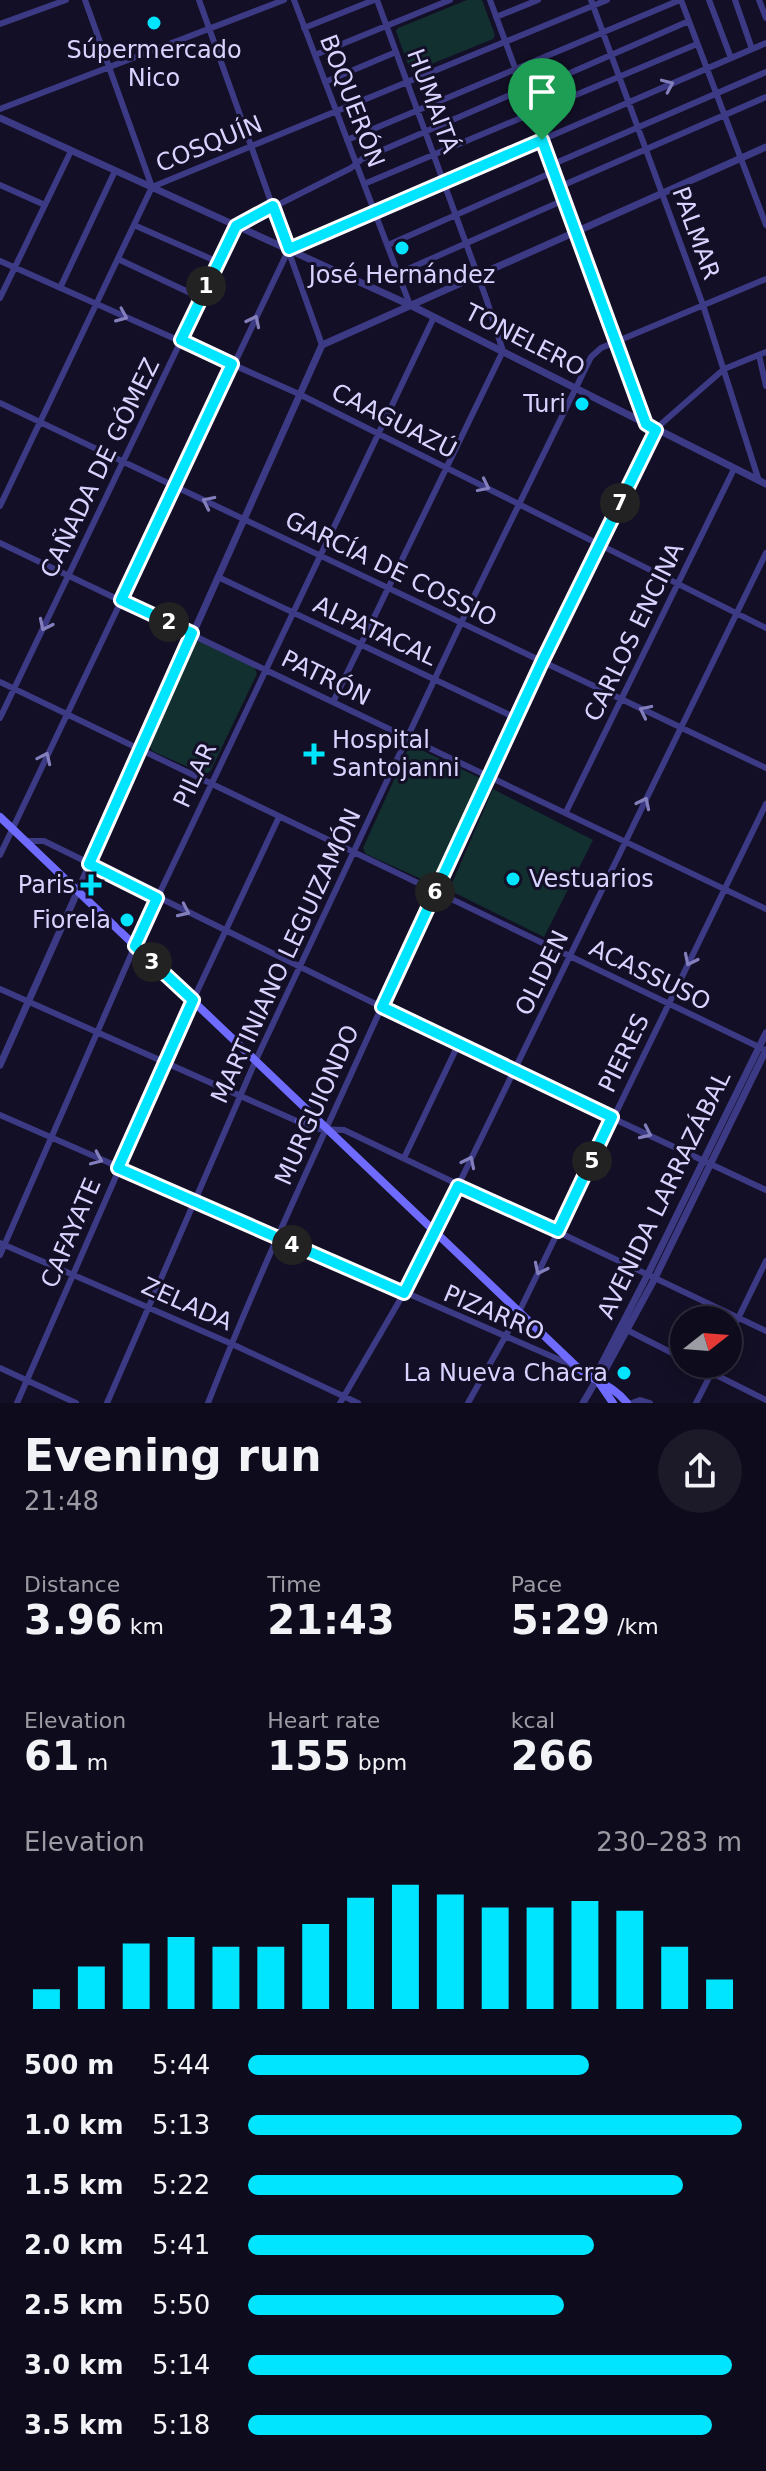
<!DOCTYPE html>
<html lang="en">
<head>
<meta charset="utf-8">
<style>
  body { margin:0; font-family:"DejaVu Sans",sans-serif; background:#1c1929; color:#f1f3f6; height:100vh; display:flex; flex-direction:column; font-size:30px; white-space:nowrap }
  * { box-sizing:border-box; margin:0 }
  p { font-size:26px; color:#9b9ba3 }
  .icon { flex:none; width:44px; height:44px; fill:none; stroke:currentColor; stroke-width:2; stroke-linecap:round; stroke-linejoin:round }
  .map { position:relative; height:1403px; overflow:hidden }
  .drawer { display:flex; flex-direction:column; background:#0e0b1c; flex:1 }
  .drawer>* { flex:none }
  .needle { width:52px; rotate:73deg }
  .buttons { position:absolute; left:670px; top:1306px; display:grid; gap:16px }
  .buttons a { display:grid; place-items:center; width:72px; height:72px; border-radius:50%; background:#0e0b1c; box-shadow:0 4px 20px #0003,0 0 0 2px #2e2b3b; font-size:40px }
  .pin { position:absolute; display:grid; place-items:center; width:68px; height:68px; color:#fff; margin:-82px -34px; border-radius:50% 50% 50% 0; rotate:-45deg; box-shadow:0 0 8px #0007 }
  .pin .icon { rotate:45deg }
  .km { position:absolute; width:40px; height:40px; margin:-20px; border-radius:50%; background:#222; color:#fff; font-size:22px; line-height:40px; text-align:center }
  .round { display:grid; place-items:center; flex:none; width:84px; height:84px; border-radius:42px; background:#1c1929 }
  .overview { display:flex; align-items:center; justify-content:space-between; height:136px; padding:0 24px }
  h1 { font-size:44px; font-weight:700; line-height:60px }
  .stats { display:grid; grid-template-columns:repeat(3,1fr); gap:12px; height:136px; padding:8px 24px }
  .stats div { display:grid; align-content:center }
  .stats b { font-size:40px; font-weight:700 }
  .stats small { font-size:22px; font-weight:400 }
  .stats p { font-size:22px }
  .chart { height:224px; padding:16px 24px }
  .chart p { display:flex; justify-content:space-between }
  .chart svg { width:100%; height:144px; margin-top:8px; stroke:#00e5ff; stroke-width:6 }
  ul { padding:0 24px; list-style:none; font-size:26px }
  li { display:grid; grid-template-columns:128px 96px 1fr; align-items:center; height:60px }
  li i { height:20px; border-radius:10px; background:#00e5ff }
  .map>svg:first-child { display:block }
</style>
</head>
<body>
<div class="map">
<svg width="766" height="1403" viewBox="0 0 766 1403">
  <rect width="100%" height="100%" fill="#130f26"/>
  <path fill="#12302f" d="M467,0H482L495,35L493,39L414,71L410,70L396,31L398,28Z
    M200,641L255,668L257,674L210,772L204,774L152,751L149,744L194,642Z
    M415,747L480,778L481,783L432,884L366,854L363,848L408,749Z
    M493,789L593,840L544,937L449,890Z"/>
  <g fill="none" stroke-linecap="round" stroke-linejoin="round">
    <path stroke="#3d3a85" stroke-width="6" d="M85,0L152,187
      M199,0L322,345
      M294,0L410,305
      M490,0L646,424
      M591,0L703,305L759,481
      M681,0L766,225
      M709,0L731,58
      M735,0L752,49
      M759,0L766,18
      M496,17L538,0
      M0,24L66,0
      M304,28L374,0
      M315,55L450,0
      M325,82L396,52
      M0,109L284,0
      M347,140L680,0
      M551,165L766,72
      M364,184L697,44
      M0,185L45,205
      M559,187L766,97
      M134,225L218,262
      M388,245L553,172
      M118,259L201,298
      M0,261L299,394L766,628
      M399,273L564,200
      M60,288L115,171
      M0,298L71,151
      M759,355L766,386
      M0,403L766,768
      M0,506L152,187L607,0
      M0,543L766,909
      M218,577L516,718
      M0,682L761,1048
      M333,702L503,351L486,298L377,0
      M0,718L236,226L351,168L362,159L517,92L524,93L689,21
      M566,812L734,469
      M25,841H44L514,1072L766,1190
      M0,855L289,249L766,43
      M0,989L299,1122L319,1129L344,1130L766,1331
      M0,1115L576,1367
      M404,1158L458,1045
      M0,1243L232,1344L358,1403
      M0,1255L141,932L434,317
      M623,1328L684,1359
      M728,1339L766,1261
      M694,1364L766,1400
      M0,1368L76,1403
      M17,1403L193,1000L279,817
      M107,1403L255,1062L461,623L591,357L601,348L766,279
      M208,1403C258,1275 316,1151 373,1026C463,829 557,632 652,436L660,425L724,369L766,352
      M340,1403L404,1293L435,1233L766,553
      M468,1403L519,1312L766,804
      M632,1403L640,1400L650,1403
      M696,1403L716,1364"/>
    <path stroke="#3d3a85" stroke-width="7" d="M0,118L410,305L766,484
      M0,1065L322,345L766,147
      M600,1374V1367L648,1274L766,1033
      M583,1403L600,1374L605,1370L655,1278L766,1050"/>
    <path stroke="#6f6bff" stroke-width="8" d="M0,817L579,1369C596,1382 614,1386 627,1403
      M299,1122L306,1119V1111
      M600,1384L613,1403"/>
  </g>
  <defs><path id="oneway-chevron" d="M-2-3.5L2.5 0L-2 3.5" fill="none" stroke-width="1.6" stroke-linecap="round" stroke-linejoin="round" transform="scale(2)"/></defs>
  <g stroke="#837fbc">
    <use href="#oneway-chevron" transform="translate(668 85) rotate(-24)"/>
    <use href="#oneway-chevron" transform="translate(122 316) rotate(23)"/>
    <use href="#oneway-chevron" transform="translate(254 321) rotate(-64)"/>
    <use href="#oneway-chevron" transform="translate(484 486) rotate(26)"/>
    <use href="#oneway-chevron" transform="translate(208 502) rotate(-154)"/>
    <use href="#oneway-chevron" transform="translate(45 625) rotate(116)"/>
    <use href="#oneway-chevron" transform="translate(645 711) rotate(-154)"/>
    <use href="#oneway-chevron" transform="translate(45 758) rotate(-65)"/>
    <use href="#oneway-chevron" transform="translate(644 803) rotate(-64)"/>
    <use href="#oneway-chevron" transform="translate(184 911) rotate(25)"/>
    <use href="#oneway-chevron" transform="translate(690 960) rotate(116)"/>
    <use href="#oneway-chevron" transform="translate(646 1133) rotate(25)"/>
    <use href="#oneway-chevron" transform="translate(97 1159) rotate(24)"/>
    <use href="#oneway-chevron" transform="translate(469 1162) rotate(-64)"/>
    <use href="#oneway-chevron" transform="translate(540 1269) rotate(116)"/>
  </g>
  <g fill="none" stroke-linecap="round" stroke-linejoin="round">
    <defs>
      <path id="route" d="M542,140L646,424L656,430L542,662L382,1007L612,1117L558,1231L458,1186L404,1293L118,1168L193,1000L135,946L157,898L89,864L192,633L121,600L232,364L181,340L236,226L273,206L289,249Z"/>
    </defs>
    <use href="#route" stroke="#fff" stroke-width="16"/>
    <use href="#route" stroke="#00e5ff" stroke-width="10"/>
  </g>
  <g fill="#00e5ff" stroke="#130f26" stroke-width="3">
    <circle cx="154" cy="23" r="8"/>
    <circle cx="402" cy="248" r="8"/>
    <circle cx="582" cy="404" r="8"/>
    <path d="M310 742h8v8h8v8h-8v8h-8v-8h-8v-8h8z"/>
    <circle cx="513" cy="879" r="8"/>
    <path d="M87 873h8v8h8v8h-8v8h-8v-8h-8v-8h8z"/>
    <circle cx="127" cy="920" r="8"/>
    <circle cx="624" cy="1373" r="8"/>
  </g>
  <g text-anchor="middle" stroke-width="6" stroke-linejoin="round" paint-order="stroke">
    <g font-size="24" fill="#d9d4ff" stroke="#130f26" text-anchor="end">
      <text x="154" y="58" text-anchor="middle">Súpermercado<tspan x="154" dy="28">Nico</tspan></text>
      <text x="402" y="283" text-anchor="middle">José Hernández</text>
      <text x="566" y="412">Turi</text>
      <text x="332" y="748" text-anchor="start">Hospital<tspan x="332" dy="28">Santojanni</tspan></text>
      <text x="529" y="887" text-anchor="start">Vestuarios</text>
      <text x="75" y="893">Paris</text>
      <text x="111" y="928">Fiorela</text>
      <text x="608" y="1381">La Nueva Chacra</text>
    </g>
    <g font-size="24" fill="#d9d4ff" stroke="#130f26">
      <text transform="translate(352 101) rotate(69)" y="8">BOQUERÓN</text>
      <text transform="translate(433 101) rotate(70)" y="8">HUMAITÁ</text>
      <text transform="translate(209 144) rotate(-22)" y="8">COSQUÍN</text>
      <text transform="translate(696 233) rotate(70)" y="8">PALMAR</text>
      <text transform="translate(525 340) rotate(27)" y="8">TONELERO</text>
      <text transform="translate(394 421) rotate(27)" y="8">CAAGUAZÚ</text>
      <text transform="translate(100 468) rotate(-64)" y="8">CAÑADA DE GÓMEZ</text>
      <text transform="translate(391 569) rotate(26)" y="8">GARCÍA DE COSSIO</text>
      <text transform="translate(375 631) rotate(25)" y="8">ALPATACAL</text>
      <text transform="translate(634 632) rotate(-64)" y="8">CARLOS ENCINA</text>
      <text transform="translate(326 678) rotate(26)" y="8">PATRÓN</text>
      <text transform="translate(195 775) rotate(-65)" y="8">PILAR</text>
      <text transform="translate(286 956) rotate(-65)" y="8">MARTINIANO LEGUIZAMÓN</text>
      <text transform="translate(542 973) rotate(-64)" y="8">OLIDEN</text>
      <text transform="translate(650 975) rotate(26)" y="8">ACASSUSO</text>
      <text transform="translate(624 1053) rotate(-64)" y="8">PIERES</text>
      <text transform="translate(317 1105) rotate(-66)" y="8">MURGUIONDO</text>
      <text transform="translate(664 1195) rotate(-64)" y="8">AVENIDA LARRAZÁBAL</text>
      <text transform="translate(71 1233) rotate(-67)" y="8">CAFAYATE</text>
      <text transform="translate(187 1304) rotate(24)" y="8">ZELADA</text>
      <text transform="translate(494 1313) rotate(23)" y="8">PIZARRO</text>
    </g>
  </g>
</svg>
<div class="buttons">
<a><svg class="needle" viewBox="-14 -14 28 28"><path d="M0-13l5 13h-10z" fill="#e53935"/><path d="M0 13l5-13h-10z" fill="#9b9ba3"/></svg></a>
</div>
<div class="pin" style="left:542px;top:140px;background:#1e9e55"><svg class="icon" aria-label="arrive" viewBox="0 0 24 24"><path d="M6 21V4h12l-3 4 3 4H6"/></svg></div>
<b class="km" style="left:206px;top:286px">1</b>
<b class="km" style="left:169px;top:622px">2</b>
<b class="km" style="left:152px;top:962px">3</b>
<b class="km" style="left:292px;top:1245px">4</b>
<b class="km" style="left:592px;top:1161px">5</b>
<b class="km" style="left:435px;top:892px">6</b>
<b class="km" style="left:620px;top:503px">7</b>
</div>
<section class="drawer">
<div class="overview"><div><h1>Evening run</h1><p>21:48</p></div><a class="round"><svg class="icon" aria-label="share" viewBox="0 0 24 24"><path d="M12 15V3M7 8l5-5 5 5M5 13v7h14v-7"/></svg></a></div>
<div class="stats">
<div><p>Distance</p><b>3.96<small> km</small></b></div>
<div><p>Time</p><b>21:43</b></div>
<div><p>Pace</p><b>5:29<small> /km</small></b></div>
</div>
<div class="stats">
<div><p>Elevation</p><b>61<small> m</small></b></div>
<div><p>Heart rate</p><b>155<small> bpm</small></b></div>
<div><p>kcal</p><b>266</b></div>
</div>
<div class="chart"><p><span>Elevation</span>230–283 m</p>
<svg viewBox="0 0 160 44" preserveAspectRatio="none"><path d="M5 44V38M15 44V31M25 44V24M35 44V22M45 44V25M55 44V25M65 44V18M75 44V10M85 44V6M95 44V9M105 44V13M115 44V13M125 44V11M135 44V14M145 44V25M155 44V35"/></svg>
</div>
<ul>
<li><b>500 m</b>5:44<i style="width:69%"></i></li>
<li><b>1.0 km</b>5:13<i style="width:100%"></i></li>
<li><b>1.5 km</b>5:22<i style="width:88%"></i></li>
<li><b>2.0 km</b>5:41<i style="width:70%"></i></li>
<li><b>2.5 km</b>5:50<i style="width:64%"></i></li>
<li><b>3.0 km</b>5:14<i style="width:98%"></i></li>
<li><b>3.5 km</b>5:18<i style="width:94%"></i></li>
</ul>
</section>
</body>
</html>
